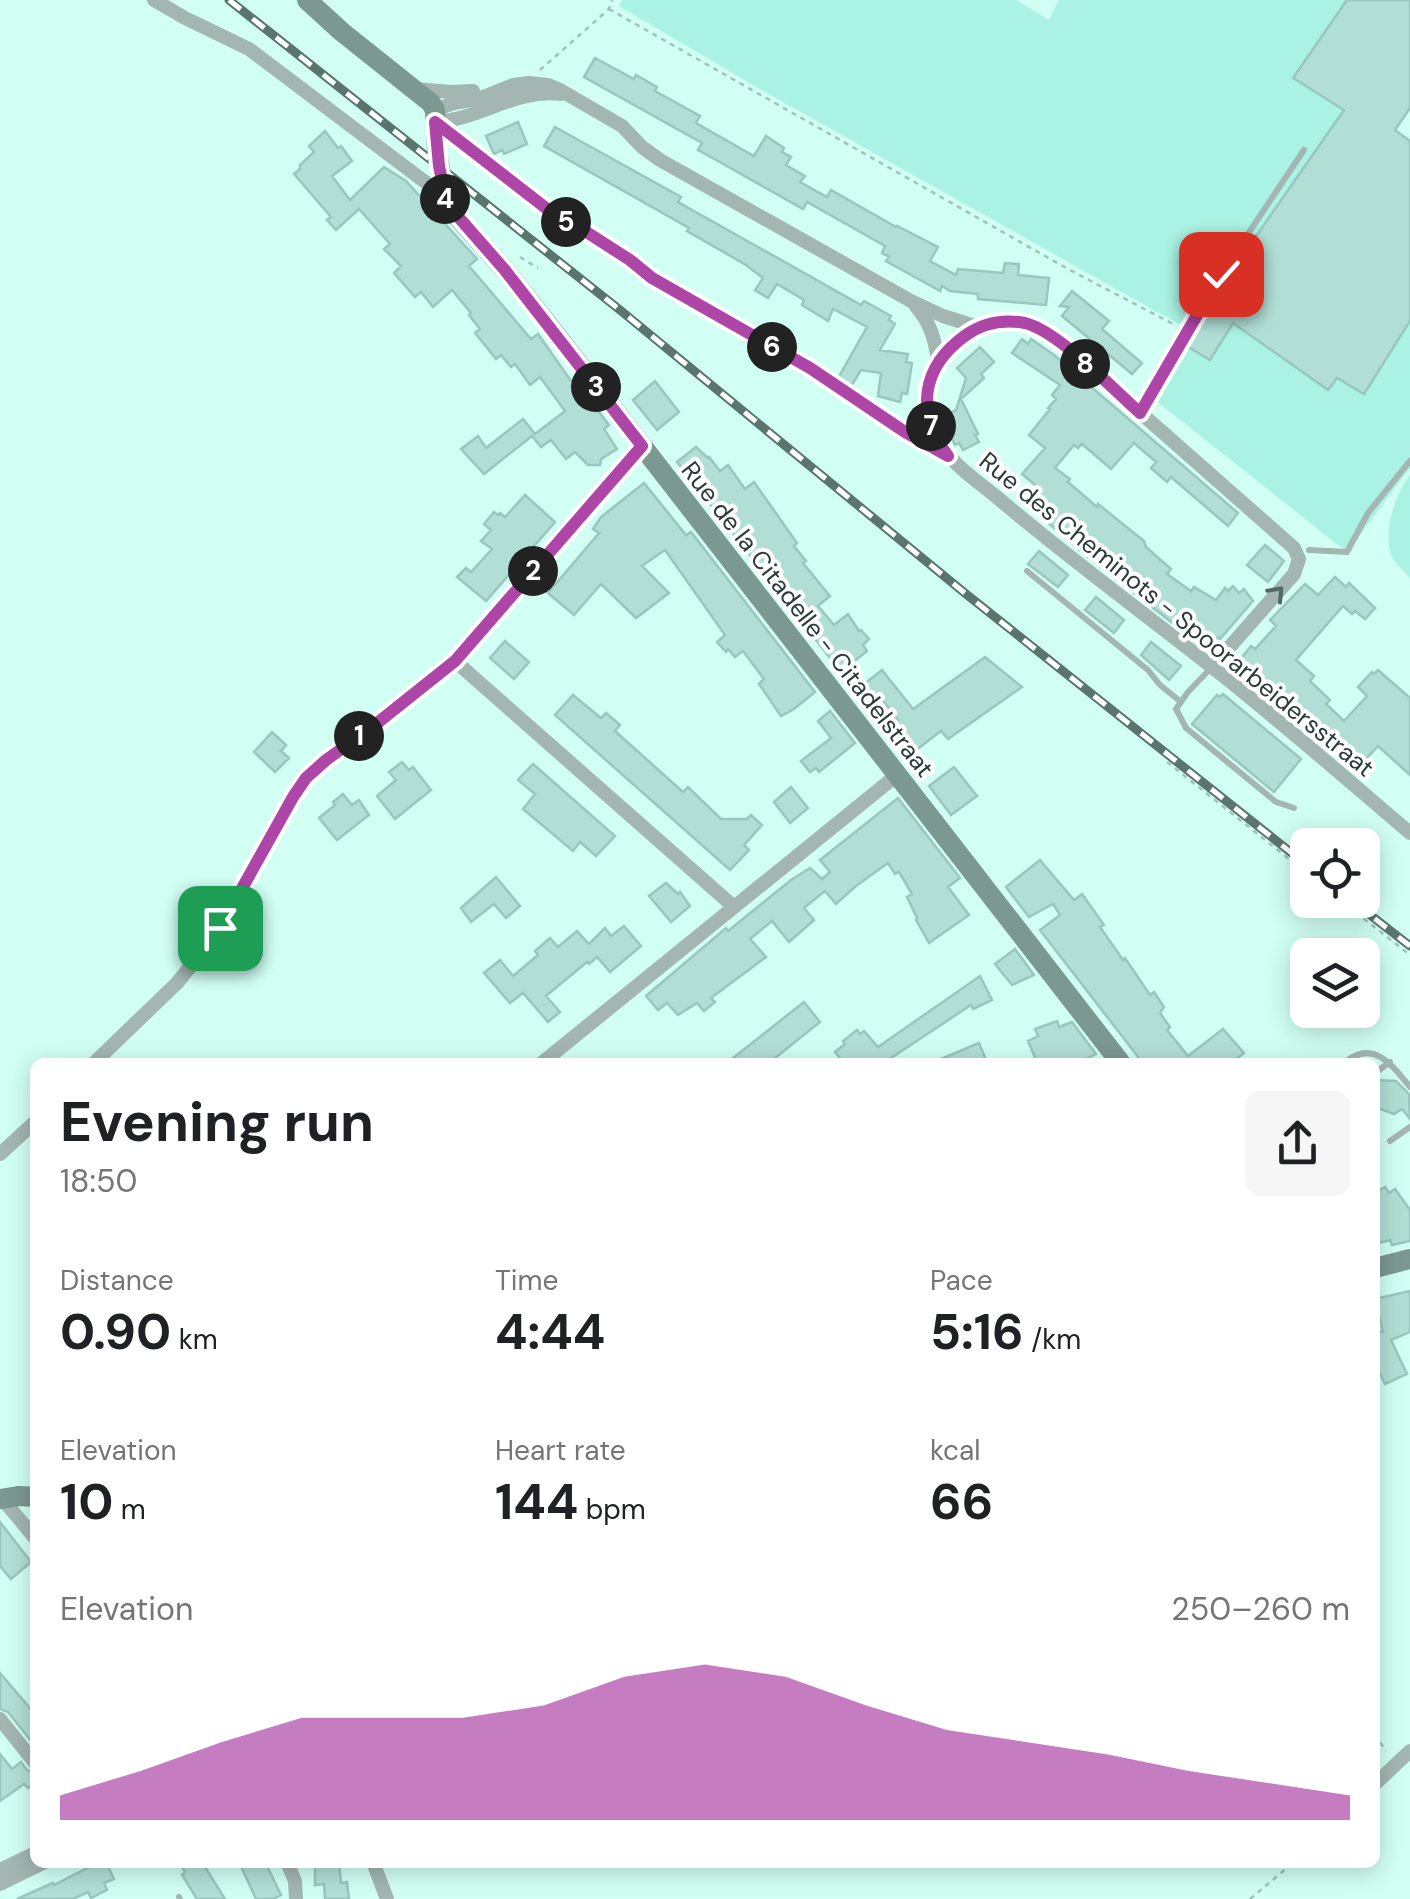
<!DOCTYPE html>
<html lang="en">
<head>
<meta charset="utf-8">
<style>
  body { margin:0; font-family:"DM Sans",sans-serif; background:#f6f6f6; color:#202124; height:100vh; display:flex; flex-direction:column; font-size:38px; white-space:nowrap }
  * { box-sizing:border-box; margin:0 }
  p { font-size:32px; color:#757577 }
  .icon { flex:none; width:55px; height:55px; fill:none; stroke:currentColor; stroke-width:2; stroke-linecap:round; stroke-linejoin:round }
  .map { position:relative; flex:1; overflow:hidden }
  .sheet { position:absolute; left:30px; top:1058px; width:1350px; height:810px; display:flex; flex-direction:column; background:#fff; border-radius:15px; box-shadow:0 5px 25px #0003 }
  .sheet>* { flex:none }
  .controls { position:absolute; left:1290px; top:828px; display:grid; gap:20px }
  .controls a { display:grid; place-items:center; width:90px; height:90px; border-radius:15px; background:#fff; box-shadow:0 5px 25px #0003; font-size:50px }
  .pin { position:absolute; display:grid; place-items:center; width:85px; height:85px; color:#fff; margin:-42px; border-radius:20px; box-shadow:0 5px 15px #0006 }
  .km { position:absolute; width:50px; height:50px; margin:-25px; border-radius:50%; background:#222; color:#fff; font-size:28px; line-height:50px; text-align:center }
  .round { display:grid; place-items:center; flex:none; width:105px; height:105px; border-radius:15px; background:#f6f6f6 }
  .overview { display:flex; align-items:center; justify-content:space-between; height:170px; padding:0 30px }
  h1 { font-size:55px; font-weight:700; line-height:75px }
  .stats { display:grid; grid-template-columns:repeat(3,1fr); gap:15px; height:170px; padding:10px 30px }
  .stats div { display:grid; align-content:center }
  .stats b { font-size:50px; font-weight:700 }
  .stats small { font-size:28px; font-weight:400 }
  .stats p { font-size:28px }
  .chart { height:280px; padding:20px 30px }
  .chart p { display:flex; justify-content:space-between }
  .chart svg { width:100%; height:180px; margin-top:10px; fill:#ae46a8; opacity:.7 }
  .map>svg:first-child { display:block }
</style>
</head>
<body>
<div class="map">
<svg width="1410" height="1899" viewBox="0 0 1410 1899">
  <rect width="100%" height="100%" fill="#d1fff4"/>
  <path fill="#aaf2e3" d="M622,0H1016L1049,20L1059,0H1410V110L1395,130L1410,141V468L1347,552L1150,396L1184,327L758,88L619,6Z
    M1410,475V578C1405,572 1398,566 1394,560C1380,538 1395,494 1410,475Z"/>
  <path fill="#b2dfd5" stroke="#9ac7bd" stroke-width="2.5" d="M1347,0H1410V108L1395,130L1410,141V321L1364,394L1337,378L1328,390L1233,323L1210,360L1187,346L1227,278L1344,110L1293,78Z
    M595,58L634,79L636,75L657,87L655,91L700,116L696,123L754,156L766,136L784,148L782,152L791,157L786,165L805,176L800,182L827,197L831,190L896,227L897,226L938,247L930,261L956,275L958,269L1003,273L1005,263L1019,264L1018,275L1049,278L1046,305L978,299V294L950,291L942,286L940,291L886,261L889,257L882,253L885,246L807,202L803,209L718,161L698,150L702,143L584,77Z
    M518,122L527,144L504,154L502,150L494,154L486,136Z
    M555,127L681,197L678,202L815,279L861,305L864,301L891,316L889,320L895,324L880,350L908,354L906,362L912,363L907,394L902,393L900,402L878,396L881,373L861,370L850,388L837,380L867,327L833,309L828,321L802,305L804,300L777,284L768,298L755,290L763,278L746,265L687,231L689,228L544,146Z
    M325,131L338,148L341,146L352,161L332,176L350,200L384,167L406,181L477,259L469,266L531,339L538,334L571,381L574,380L609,425L604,429L617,449L601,459L600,465H588L575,452L566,459L551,440L541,447L532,436L484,474L461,449L478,436L486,448L523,419L535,434L565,411L540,377L530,385L515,364L511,367L501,355L496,359L475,333L480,329L469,315L471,313L452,290L433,307L421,292L415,297L394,273L401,266L384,249L390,244L359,209L336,230L327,220L331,217L294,174L300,169V165L314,152L309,146Z
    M1072,291L1109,321L1102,329L1142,363L1132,374L1062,316L1069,307L1060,306Z
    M1022,339L1028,344L1031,339L1054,355L1238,513L1228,526L1171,477L1167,482L1151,468L1156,462L1134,443L1111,469L1082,444L1078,448L1074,445L1055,468L1070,479L1068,482L1097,507L1098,504L1144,541L1146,547L1171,569L1167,574L1191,591L1194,587L1216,600L1225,588L1228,591L1233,586L1239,593L1244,589L1253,601L1220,639L1218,637L1207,650L1083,553L1046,521L1048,518L1028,501L1039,488L1022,474L1045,448L1029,435L1050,409L1048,408L1056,399L1052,395L1060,385L1012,353Z
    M980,347L994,362L981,374L984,378L961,399L978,434L975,435L979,442L963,450L959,443L955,445L942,417L956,410L966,378L957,368Z
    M655,381L679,412L657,430L633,400Z
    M696,447L708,458L709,457L720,471L728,465L745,489L754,482L797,543L794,546L806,561L803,563L830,596L818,606L834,625L848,614L859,631L861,630L869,639L863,645L867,651L841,672L677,462Z
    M644,483L686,535L691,532L815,692L794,709L781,716L759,684L764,679L743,651L735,657L728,649L726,652L717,642L725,635L665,550L642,566L669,593L636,618L601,584L574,615L548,593L599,533L593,529L601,517Z
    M525,495L555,522L486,601L457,577L466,568L471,572L492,549L481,541L491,530L484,524L494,512L498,515L500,513L505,517Z
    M1265,545L1284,561L1268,582L1247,565Z
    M1039,551L1068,575L1058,587L1028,564Z
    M1335,577L1346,587L1349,583L1375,608L1365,619L1355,611L1352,614L1343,606L1296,660L1314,676L1310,681L1330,700L1326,704L1344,721L1367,696L1358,687L1372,672L1374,674L1378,670L1410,698V775L1378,746L1357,769L1239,668V661L1251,646L1255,649L1276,626L1270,620L1305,584L1318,595Z
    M1096,597L1124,620L1114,633L1085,610Z
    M505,641L529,662L514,679L490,658Z
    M1151,642L1181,666L1169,680L1141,655Z
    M985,657L1022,687L948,739L941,731L907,757L885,729L898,720L879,696L875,699L864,684L882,670L913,709Z
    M1223,694L1301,759L1274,792L1192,724L1217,695L1220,697Z
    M573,695L601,718L606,713L620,725L615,731L683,792L688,787L721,819H747L751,815L762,825L744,845L749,850L730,870L555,715Z
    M830,711L855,743L819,772L816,768L810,772L801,761L831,738L818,721Z
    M272,732L286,745L281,751L289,758L275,772L254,752Z
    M402,762L409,770L413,767L431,790L395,819L377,796L396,780L389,772Z
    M533,764L615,836L596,856L580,842L573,851L523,809L535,794L518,780Z
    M954,767L977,796L951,815L929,786Z
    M791,787L808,808L790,823L774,802Z
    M343,794L352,805L359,800L369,815L337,840L319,818L335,805L333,802Z
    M898,798L960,878L948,887L969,915L929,943L916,920L917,918L907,897L912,894L899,872L895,874L888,863L856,886L836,904L825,891L804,908L814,920L789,942L772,921L750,939L766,957L711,998L715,1002L704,1011L697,1003L678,1015L667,1003L658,1010L646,996L726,928L728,931L791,880L810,868L822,879L830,872L820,860Z
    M1040,860L1074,900L1082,894L1104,925L1100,927L1123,960L1125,958L1150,995L1154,992L1164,1007L1160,1013L1170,1027L1167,1030L1188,1056L1223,1029L1244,1053L1232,1062H1142L1040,930L1060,915L1053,904L1029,917L1006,887Z
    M496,877L520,906L506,918L494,904L471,922L461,908Z
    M666,883L678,894L680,892L690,906L671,922L649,896Z
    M624,926L641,946L610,972L597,957L589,964L587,962L546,996L560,1012L548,1022L523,993L510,1003L484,973L500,960L513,976L538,955L535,951L550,938L558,947L577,931L589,944L605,928L611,936Z
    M1015,949L1034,975L1012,985L995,964Z
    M980,976L992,1000L973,1009L971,1005L885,1062H843L835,1052L845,1044L843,1041L857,1030L860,1034L864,1031L878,1047Z
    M804,1002L820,1022L770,1062H728Z
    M1057,1021L1059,1027L1072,1022L1096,1054L1086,1059L1088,1062H1037L1028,1041L1038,1036L1035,1029Z
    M979,1043L987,1062H934Z
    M1375,1080L1396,1081L1409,1094L1410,1119L1402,1109L1394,1114L1375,1107Z
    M1385,1187L1389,1193L1395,1189L1410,1210V1241L1392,1245L1390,1240L1375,1244V1193Z
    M1410,1291V1332L1391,1340L1407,1374L1385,1384L1375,1363V1329L1383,1332L1375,1299Z
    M0,1522L31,1562L11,1579L0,1566Z
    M0,1673L35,1714V1746L8,1712L0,1709Z
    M0,1754L12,1769L21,1762L27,1770L35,1773V1782L28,1788L24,1784L0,1801Z
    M99,1862H106L114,1879L104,1883L107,1890L91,1898L88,1892L73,1899H17L53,1883L54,1885Z
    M179,1862H202L225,1899H197L182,1875L185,1872Z
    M239,1862H265L281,1895L273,1899H256Z
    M315,1862H339L341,1883L347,1882L349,1899H325L324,1884L315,1885Z"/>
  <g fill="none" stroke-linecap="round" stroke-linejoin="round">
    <path stroke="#9ec3bb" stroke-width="2.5" stroke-dasharray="5 5" stroke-linecap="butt" d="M609,9L1068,269L1175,325
      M540,70L609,9L612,0
      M456,139L497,169L560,219L588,233L629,260L651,278L810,368L918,439
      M520,257L538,268
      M1167,762L1308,874
      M1340,900L1410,955
      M1375,1734L1386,1751
      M1250,1899L1294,1862"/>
    <path stroke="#a3b6b1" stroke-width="6" d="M1141,412L1221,274L1304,150
      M1309,550L1347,552L1368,513L1410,461
      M1027,571L1148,670L1160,685L1181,702
      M1212,667L1188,692L1176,709L1186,728L1276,802L1294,808
      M1345,1062C1374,1039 1392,1065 1410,1087
      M1375,1073L1390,1062
      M1390,1141L1410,1127
      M179,1897L180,1899"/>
    <path stroke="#a3b6b1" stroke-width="14" d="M154,0L185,18L249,49L445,197
      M415,89L451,92L473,91
      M435,110L454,103L481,98L513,85L529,83L548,85L560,90L622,126L642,147L660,160L911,301L943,316L978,327
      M435,122C479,120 516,88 561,94
      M915,305C930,322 935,339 938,361
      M455,661L733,906
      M1212,667L1294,574L1299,559L1294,548L1050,333C1028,322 1000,316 977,328C937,348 914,393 935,435C948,462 976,480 999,499C1066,556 1137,608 1207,663C1276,717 1343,776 1410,833
      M95,1062L177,983L211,941L293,797L306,778L326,760L376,724L455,661L642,446
      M543,1062L897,775
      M0,1154L35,1122
      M0,1496L35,1538
      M0,1719L35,1763
      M1375,1784L1410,1751
      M287,1862L295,1881L296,1899
      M373,1862L387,1899
      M0,1870L35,1853
      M0,1884L45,1862"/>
    <path stroke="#7b9891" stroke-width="20" d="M307,0L342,32L431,103L435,110L437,152L447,205L504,269L546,322L1120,1062
      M1375,1268L1410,1259
      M0,1499L19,1496L35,1497"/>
    <defs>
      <path id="rail" d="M229,0L620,310L966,594L1308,866
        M1351,900L1410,946"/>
    </defs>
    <use href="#rail" stroke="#5a746e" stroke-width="9"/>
    <use href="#rail" stroke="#fff" stroke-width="5" stroke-dasharray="15" stroke-linecap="butt"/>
  </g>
  <defs><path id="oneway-chevron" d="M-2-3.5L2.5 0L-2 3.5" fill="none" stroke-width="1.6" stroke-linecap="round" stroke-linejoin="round" transform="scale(2.5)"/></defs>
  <use stroke="#546762" href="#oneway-chevron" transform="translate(1277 593) rotate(-47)"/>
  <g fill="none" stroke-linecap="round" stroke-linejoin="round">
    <defs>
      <path id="route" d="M220,928L293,797L306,778L326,760L376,724L455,661L642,446L504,269L447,204L439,166L435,122L560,219L588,233L630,260L652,278L810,368L905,432L948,456C915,412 921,367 966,335C983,323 1004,319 1025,323C1058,331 1113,389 1140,413L1221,274"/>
    </defs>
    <use href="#route" stroke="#fff" stroke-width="20"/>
    <use href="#route" stroke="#ae46a8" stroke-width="12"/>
  </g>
  <g text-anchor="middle" stroke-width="8" stroke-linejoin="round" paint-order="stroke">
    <g font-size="25" fill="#2a3c38" stroke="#fff">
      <text transform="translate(1177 614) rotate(39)" y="9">Rue des Cheminots - Spoorarbeidersstraat</text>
      <text transform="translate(808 619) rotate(52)" y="9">Rue de la Citadelle - Citadelstraat</text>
    </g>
  </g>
</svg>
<div class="controls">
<a><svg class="icon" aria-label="locate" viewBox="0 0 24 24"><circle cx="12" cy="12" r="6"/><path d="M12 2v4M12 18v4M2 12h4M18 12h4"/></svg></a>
<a><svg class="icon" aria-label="layers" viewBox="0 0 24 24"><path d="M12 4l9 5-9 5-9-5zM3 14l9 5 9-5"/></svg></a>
</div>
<div class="pin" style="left:220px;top:928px;background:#1e9e55"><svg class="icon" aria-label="arrive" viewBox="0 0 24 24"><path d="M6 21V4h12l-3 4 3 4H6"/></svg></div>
<div class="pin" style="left:1221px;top:274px;background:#d93025"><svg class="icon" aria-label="check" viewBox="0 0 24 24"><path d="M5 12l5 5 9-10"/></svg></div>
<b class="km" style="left:359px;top:736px">1</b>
<b class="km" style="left:533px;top:571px">2</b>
<b class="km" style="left:596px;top:387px">3</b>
<b class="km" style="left:445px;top:199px">4</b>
<b class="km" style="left:566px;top:222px">5</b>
<b class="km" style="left:772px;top:347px">6</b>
<b class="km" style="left:931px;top:426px">7</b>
<b class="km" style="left:1085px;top:364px">8</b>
<section class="sheet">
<div class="overview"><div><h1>Evening run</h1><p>18:50</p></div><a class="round"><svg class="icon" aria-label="share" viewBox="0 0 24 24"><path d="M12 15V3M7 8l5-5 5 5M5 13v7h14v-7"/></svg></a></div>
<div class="stats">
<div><p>Distance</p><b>0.90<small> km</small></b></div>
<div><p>Time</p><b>4:44</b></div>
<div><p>Pace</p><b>5:16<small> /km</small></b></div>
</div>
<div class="stats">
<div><p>Elevation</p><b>10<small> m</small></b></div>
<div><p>Heart rate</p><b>144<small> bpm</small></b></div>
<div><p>kcal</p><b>66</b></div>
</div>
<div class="chart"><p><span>Elevation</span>250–260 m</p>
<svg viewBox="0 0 160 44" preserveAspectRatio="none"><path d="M0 44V38L10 32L20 25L30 19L40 19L50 19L60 16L70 9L80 6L90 9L100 16L110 22L120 25L130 28L140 32L150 35L160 38V44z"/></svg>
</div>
</section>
</div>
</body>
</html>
